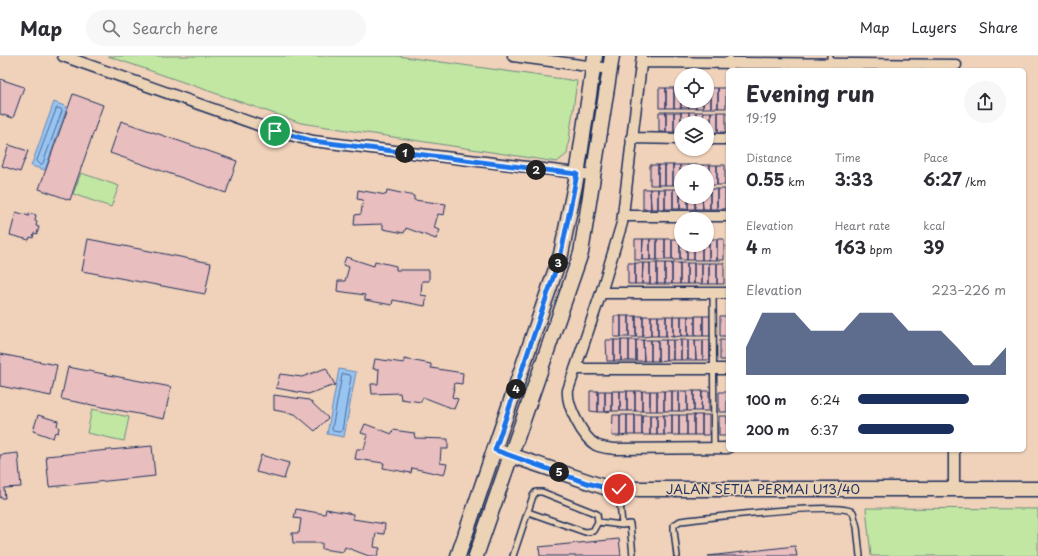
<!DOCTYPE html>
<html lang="en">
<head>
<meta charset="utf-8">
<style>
  body { margin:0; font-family:"Playpen Sans",sans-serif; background:#f7f7f7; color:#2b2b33; height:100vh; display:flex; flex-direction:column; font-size:15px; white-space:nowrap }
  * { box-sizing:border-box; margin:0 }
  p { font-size:13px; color:#7c7c81 }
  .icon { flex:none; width:22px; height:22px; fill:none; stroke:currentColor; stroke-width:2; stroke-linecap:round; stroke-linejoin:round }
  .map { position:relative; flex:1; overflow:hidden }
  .details { position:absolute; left:726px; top:12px; width:300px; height:384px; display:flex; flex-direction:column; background:#fff; border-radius:6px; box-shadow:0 1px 3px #0004 }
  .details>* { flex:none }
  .tools { position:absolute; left:674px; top:12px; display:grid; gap:8px }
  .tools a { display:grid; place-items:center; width:40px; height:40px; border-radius:50%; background:#fff; box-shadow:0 1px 3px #0004; font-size:20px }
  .pin { position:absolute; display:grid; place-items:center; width:34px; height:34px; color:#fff; margin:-17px; border:2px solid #fff; border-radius:50%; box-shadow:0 1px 4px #0007 }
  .km { position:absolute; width:20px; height:20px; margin:-10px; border-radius:50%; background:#222; color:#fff; font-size:11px; line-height:20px; text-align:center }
  .round { display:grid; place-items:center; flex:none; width:42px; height:42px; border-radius:21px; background:#f7f7f7 }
  .summary { display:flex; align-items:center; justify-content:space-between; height:68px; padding:0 20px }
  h1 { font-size:22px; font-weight:700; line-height:30px }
  .stats { display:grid; grid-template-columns:repeat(3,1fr); gap:6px; height:68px; padding:4px 20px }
  .stats div { display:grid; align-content:center }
  .stats b { font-size:17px; font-weight:700 }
  .stats small { font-size:11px; font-weight:400 }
  .stats p { font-size:11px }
  .chart { height:112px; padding:8px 20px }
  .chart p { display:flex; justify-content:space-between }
  .chart svg { width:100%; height:72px; margin-top:4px; fill:#1b2f5e; opacity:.7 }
  ul { padding:0 20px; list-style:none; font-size:13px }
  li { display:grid; grid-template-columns:64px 48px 1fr; align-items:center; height:30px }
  li i { height:10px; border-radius:5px; background:#1b2f5e }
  header { display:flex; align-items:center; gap:24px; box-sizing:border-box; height:56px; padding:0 20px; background:#fff; border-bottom:1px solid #e1e1e2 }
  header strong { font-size:19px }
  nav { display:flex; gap:22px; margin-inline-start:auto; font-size:14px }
  .search { width:280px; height:36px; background:#f7f7f7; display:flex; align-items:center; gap:10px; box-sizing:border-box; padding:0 14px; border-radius:22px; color:#7c7c81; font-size:15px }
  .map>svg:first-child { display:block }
</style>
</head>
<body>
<header>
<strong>Map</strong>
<div class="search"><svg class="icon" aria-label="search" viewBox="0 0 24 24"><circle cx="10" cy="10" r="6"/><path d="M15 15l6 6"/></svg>Search here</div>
<nav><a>Map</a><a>Layers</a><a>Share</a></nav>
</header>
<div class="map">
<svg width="1038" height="500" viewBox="0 0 1038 500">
  <rect width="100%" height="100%" fill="#f0d1b9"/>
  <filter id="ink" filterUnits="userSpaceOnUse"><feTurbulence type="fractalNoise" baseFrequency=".025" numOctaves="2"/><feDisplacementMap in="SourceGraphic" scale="8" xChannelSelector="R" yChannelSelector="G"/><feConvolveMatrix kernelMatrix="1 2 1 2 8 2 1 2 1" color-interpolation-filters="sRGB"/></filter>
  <g filter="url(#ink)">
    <path fill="#c1e7a2" stroke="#6e8b80" d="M108,0H398L577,25L567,98L557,106L301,67Z
      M81,117L119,130L111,151L73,138Z
      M92,353L129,361L124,385L87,377Z
      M866,452L1038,453V500H871Z"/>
    <path fill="#98c4f1" stroke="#6688b6" d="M54,46L67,51L45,114L31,110Z
      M339,313L356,316L344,381L327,378Z"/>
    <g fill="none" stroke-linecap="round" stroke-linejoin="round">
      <path stroke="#4d6b99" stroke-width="1" d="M57,52L61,53L62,55L43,107L41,109L37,105Z
        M344,318L350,319L351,321L342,375L339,376L333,375L332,373L342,319Z"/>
    </g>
    <path fill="#e9bebf" stroke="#1b2f5e" d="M0,23L24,31L13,62L0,58Z
      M659,32H666V52H659Z
      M666,32H674V52H666Z
      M674,32H681V52H674Z
      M707,32H711V52H703V45H707Z
      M711,32H718V52H711Z
      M718,32H726V52H718Z
      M73,38L103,49L70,144L39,133Z
      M681,45H689V52H681Z
      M689,45H696V52H689Z
      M696,45H703V52H696Z
      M659,56H666V76H659Z
      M666,56H674V76H666Z
      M674,56H681V76H674Z
      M681,56H689V67H681Z
      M689,56H696V67H689Z
      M696,56H703L704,67H696Z
      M703,56H711V76H707V67H704Z
      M711,56H718V76H711Z
      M718,56H726V76H718Z
      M121,65L237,105L226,137L110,97Z
      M9,89L28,95L20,116L2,110Z
      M650,109H658V129H650Z
      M658,109H665V129H658Z
      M665,109H673V129H665Z
      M673,109H680V129H673Z
      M680,109H688V115H681V129Z
      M688,109H695V115H688Z
      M695,109H702V115H695Z
      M702,109H710V129H707V115H702Z
      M710,109H717V129H710Z
      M717,109H725V129H717Z
      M643,133H650L651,153H643Z
      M650,133H658V153H651Z
      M658,133H665V153H658Z
      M665,133H673V153H665Z
      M673,133H680V153H673Z
      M680,133L681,141H688V153H680Z
      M707,133H710V153H703L702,141H707Z
      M710,133H717V153H710Z
      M717,133H725V153H717Z
      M358,134L386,139L387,134L414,140V144L446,148L444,159L438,158L434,172L440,174L436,183L406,172L404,177L383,173V168L354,169L355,159L361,158L363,144L357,143Z
      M688,141H695V153H688Z
      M695,141H702L703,153H695Z
      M16,156L29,160V157L36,159L35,165L37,166L36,170L39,171L37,178L34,177L33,182L30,181L29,184L10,179Z
      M88,183L211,207L205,238L82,215Z
      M635,183H643L642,204H635Z
      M643,183H650V204H642Z
      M650,183H657V204H650Z
      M657,183H665V204H657Z
      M665,183H672V204H665Z
      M672,183H680V204H672Z
      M680,183H681V189H687V204H680Z
      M707,183H709V204H702V189H707Z
      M709,183H717V204H709Z
      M717,183H724V204H717Z
      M687,189H694V204H687Z
      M694,189H702V204H694Z
      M346,201L374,210L375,205L396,210V214H429V225H422L421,239L427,240L425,250L393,244L392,249L365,244V239L337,235L338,225H345L349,211L343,209Z
      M628,207H635V228H628Z
      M635,207H643L642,228H635Z
      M643,207H650V228H642Z
      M650,207H657V228H650Z
      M657,207H665V228H657Z
      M665,207H672V228H665Z
      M672,207H680V228H672Z
      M680,207H687V228H680Z
      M687,207H694V228H687Z
      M694,207H702V228H694Z
      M702,207H709V228H702Z
      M709,207H717V228H709Z
      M717,207H724V228H717Z
      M614,260H621V281H614Z
      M621,260H629V281H621Z
      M629,260H636V281H629Z
      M636,260H643V281H636Z
      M643,260H651V280L643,281Z
      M651,260H658V280H651Z
      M658,260H666V280H658Z
      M666,260H673V281L666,280Z
      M673,260H681V280L673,281Z
      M681,260H688V280H681Z
      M688,260H695V280H688Z
      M695,260H703V280H695Z
      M703,260H710V280H703Z
      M720,260H728V280H720Z
      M606,284H614V305H607Z
      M614,284H621V305H614Z
      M621,284H629V305H621Z
      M629,284H636V305H629Z
      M636,284H643L644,305H636Z
      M643,284H651V305H644Z
      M651,284H658V305H651Z
      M658,284H666V304L658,305Z
      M666,284H673V304H666Z
      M673,284H681V304H673Z
      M681,284H688V304H681Z
      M688,284H695L696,304H688Z
      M695,284H703V304H696Z
      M703,284H710V304H703Z
      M720,284H728V304H720Z
      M0,298L57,309L51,340L0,330Z
      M375,303L404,307V303L431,308V312L463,317L462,328L455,327L452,341L458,343L454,353L423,341L421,346L401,343L400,337L372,338L371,328H378L379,313H373Z
      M68,311L171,331L164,363L61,343Z
      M326,312L335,329L308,338L276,332L280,318L302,321Z
      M590,335H598V356L590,355Z
      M598,335H605V356H598Z
      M605,335H612V355L605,356Z
      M612,335H620V355H612Z
      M620,335H627V355H620Z
      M627,335H635V355H627Z
      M635,335H642V355H635Z
      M642,335H650V355H642Z
      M650,335H657V355H650Z
      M657,335H664V355H657Z
      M664,335H672V355H664Z
      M672,335H679V355H672Z
      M679,335H687V355H679Z
      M687,335H694V355H687Z
      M694,335H702L701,355H694Z
      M702,335H709V355H701Z
      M719,336H727V356H719Z
      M274,339L309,344L328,362L315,375L295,358L274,354Z
      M38,359L58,365L57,370L59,371L58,377L55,376L53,382L33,375Z
      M613,359H620V380H612Z
      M620,359H627V379L620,380Z
      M627,359H635V379H627Z
      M635,359H642V379H635Z
      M642,359H650V379H642Z
      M650,359H657V379H650Z
      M657,359H664V379H657Z
      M664,359H672V379H664Z
      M672,359H679V379H672Z
      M679,359H687V379H679Z
      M687,359H694V379H687Z
      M694,359H702V379H694Z
      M702,359H709V379H702Z
      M719,360H727V380H719Z
      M365,368L392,378L393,374L414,377L415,382L448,383V393H441L440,407L447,408L444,419L412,412L411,417L383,412L384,407L355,403L357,393H364L368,379L361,377Z
      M152,390L155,420L49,431L46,400Z
      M18,397L21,431L4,432L5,442H0V399Z
      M261,399L289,407L284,423L256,416Z
      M296,453L325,458L326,453L353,458V463L385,468L384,478L376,477L374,491L380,492L377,500H369L345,491L343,496L322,493V487H293L292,477H299L301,463L294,462Z
      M619,483L621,500H540L539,491Z
      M795,490L797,500H708Z"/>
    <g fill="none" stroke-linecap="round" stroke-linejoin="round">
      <defs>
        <path id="lane" d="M730,14V0
          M830,14V0
          M713,237L714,392
          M619,434L622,469
          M598,466L622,469L630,468L633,500
          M513,500L533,440L536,436H542L597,458L598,466L593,475L585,476L528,456
          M677,500L674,474V469L680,465C708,462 837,445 853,456L857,471L860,500"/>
        <path id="street" d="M63,0L275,75L313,85L593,119
          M513,0L610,13
          M642,0L622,167L601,237L568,334C566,349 583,382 596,389C602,392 609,392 615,393L728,392
          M642,6L956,9
          M631,82L681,83
          M707,83H728
          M623,160H728
          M601,237H728
          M575,313H728
          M954,433V394"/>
        <path id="secondary" d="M495,394L610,433H1038
          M458,500L561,198L577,119L595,0
          M476,500L581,197L612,0"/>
      </defs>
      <use href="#lane" stroke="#1b2f5e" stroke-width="8"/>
      <use href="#street" stroke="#1b2f5e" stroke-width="13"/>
      <use href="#secondary" stroke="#1b2f5e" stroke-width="17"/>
      <use href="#lane" stroke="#edd3b5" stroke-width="5"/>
      <use href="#street" stroke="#edd3b5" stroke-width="10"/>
      <use href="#secondary" stroke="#edd3b5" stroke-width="14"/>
    </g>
  </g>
  <g fill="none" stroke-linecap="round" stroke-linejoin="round" filter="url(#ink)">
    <defs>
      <path id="route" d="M275,75L313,85L577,118L561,198L495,394L587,427L610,433H619"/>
    </defs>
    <use href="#route" stroke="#fff" stroke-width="8"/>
    <use href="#route" stroke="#1a73e8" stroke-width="5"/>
  </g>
  <g text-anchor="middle" stroke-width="3" stroke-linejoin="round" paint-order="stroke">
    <g font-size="13" fill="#1b2f5e" stroke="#edd3b5">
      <text x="763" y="438">JALAN SETIA PERMAI U13/40</text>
    </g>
  </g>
</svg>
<div class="tools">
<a><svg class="icon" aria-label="locate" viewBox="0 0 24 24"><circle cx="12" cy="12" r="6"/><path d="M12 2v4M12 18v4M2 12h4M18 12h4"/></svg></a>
<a><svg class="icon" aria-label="layers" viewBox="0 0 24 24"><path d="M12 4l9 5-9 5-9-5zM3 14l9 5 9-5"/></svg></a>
<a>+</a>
<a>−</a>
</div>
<div class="pin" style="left:275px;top:75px;background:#1e9e55"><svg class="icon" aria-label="arrive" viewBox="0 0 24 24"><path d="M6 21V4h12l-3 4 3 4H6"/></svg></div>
<div class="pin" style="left:619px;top:433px;background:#d93025"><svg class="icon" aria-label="check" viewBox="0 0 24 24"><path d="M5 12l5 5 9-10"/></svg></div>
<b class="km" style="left:405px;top:97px">1</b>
<b class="km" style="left:536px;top:114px">2</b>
<b class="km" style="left:558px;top:207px">3</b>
<b class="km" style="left:516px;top:333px">4</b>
<b class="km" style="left:559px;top:416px">5</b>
<section class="details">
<div class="summary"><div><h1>Evening run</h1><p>19:19</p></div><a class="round"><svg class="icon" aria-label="share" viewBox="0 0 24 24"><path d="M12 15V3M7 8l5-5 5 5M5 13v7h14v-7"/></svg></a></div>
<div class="stats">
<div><p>Distance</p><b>0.55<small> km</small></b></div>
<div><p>Time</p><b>3:33</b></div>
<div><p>Pace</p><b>6:27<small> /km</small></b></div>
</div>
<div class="stats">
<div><p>Elevation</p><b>4<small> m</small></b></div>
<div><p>Heart rate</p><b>163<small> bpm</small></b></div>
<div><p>kcal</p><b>39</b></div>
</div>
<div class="chart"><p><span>Elevation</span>223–226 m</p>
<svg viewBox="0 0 160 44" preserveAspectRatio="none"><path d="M0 44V27L10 6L20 6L30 6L40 17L50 17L60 17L70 6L80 6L90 6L100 17L110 17L120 17L130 27L140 38L150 38L160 27V44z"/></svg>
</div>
<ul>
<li><b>100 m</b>6:24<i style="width:75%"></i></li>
<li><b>200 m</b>6:37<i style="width:65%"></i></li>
</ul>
</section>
</div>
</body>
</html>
